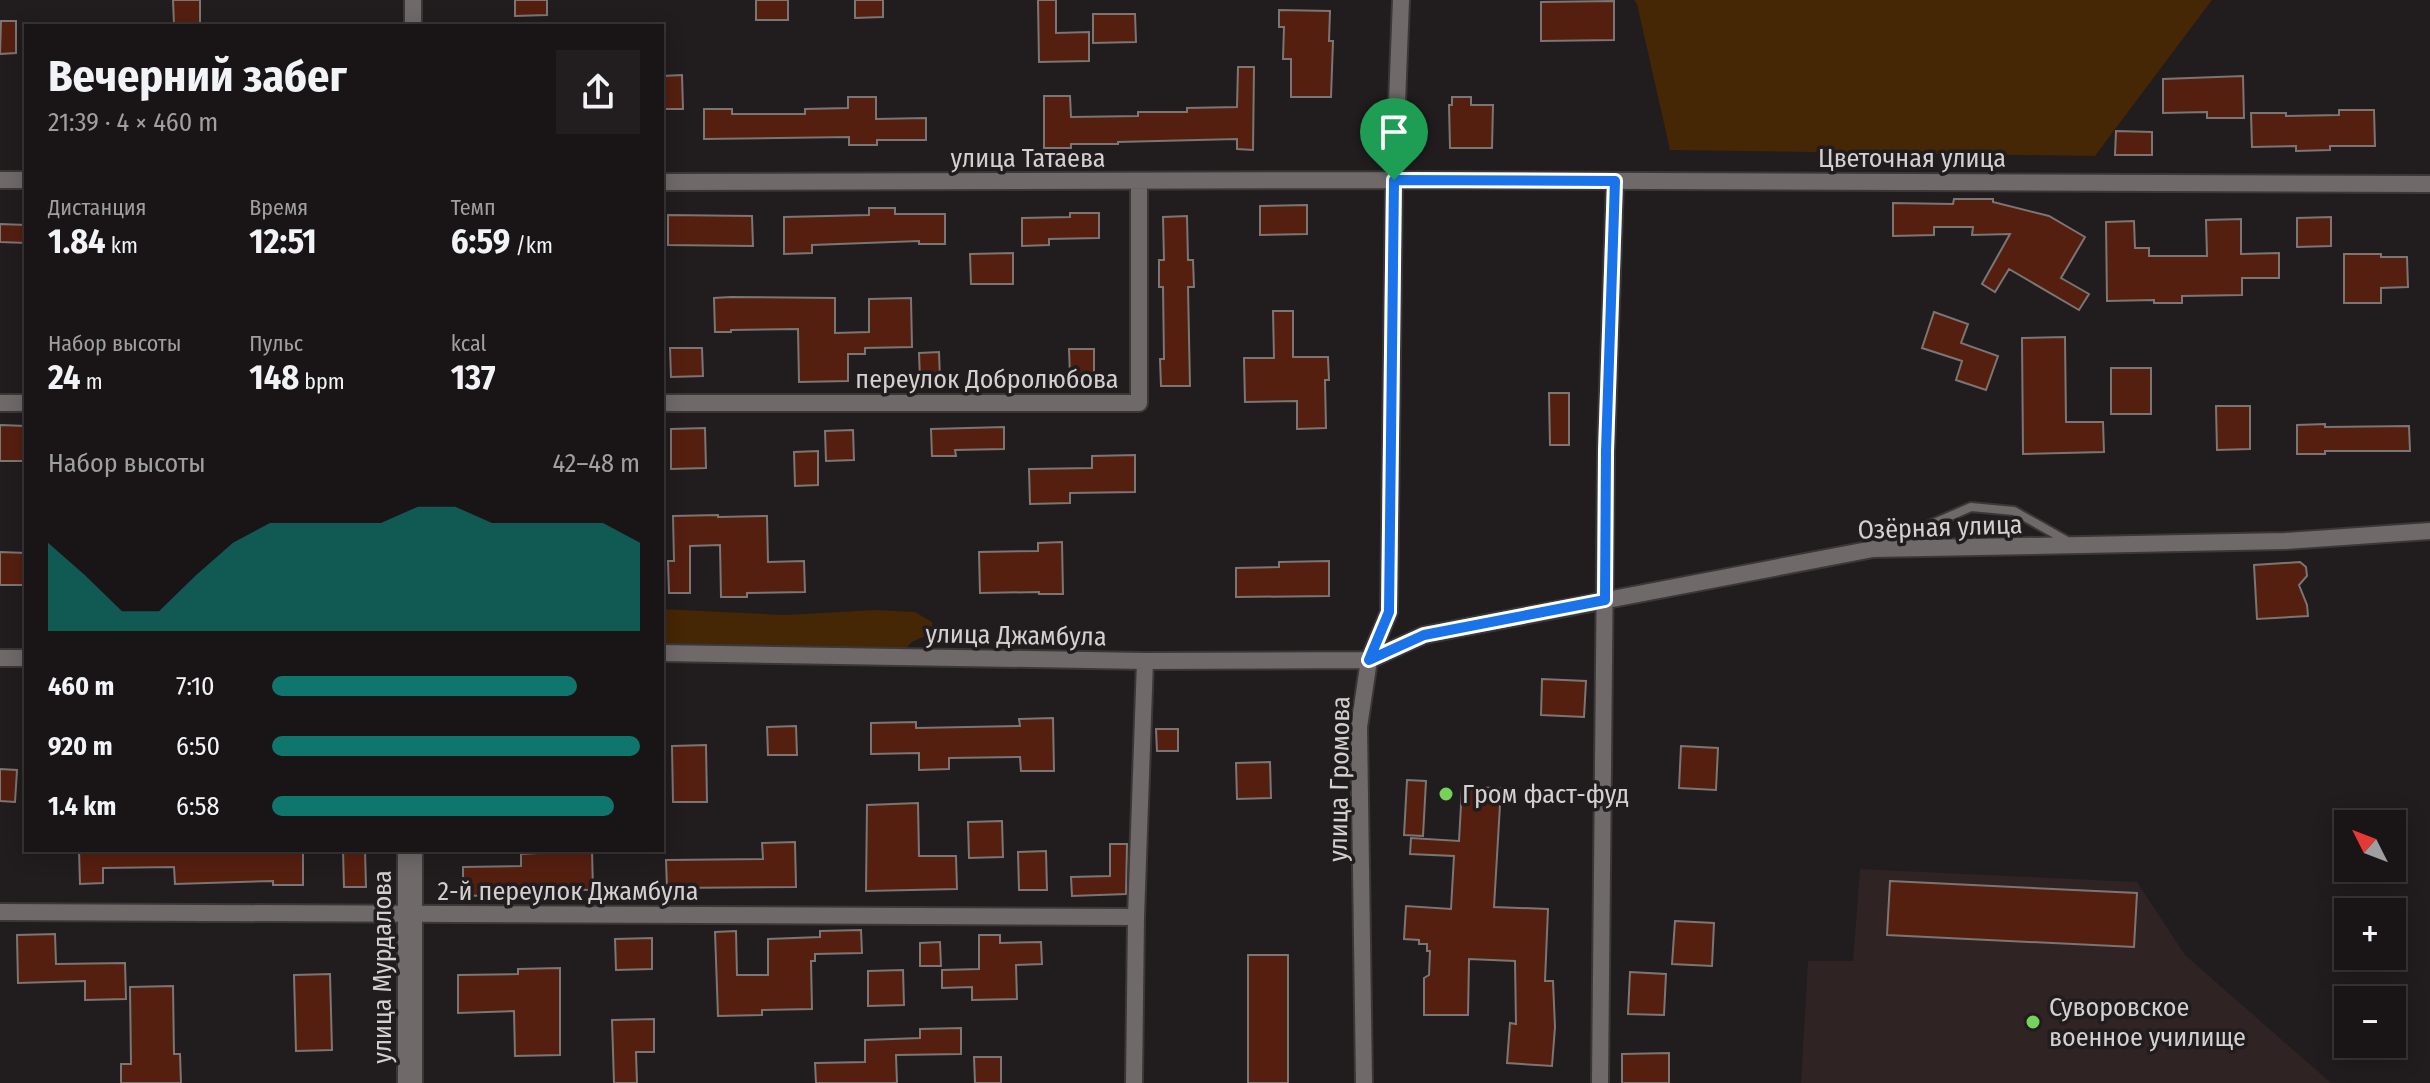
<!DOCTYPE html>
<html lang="ru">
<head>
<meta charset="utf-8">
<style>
  body { margin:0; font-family:"Fira Sans Condensed",sans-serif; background:#221e1f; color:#f1f3f6; height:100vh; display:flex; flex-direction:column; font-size:30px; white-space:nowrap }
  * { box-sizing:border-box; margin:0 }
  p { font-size:26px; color:#9f9fa1 }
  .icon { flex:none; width:44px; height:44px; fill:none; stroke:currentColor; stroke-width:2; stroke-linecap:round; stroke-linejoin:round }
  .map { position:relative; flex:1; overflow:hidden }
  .drawer { position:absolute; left:24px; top:24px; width:640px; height:828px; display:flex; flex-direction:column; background:#191516; border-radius:0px; box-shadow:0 4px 20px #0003,0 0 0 2px #373435 }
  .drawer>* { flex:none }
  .needle { width:52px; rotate:312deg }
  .controls { position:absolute; left:2334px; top:810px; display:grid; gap:16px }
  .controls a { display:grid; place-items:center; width:72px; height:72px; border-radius:0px; background:#191516; box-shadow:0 4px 20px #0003,0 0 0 2px #373435; font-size:40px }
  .pin { position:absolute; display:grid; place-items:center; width:68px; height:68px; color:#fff; margin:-82px -34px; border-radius:50% 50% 50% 0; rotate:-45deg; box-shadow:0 0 8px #0007 }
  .pin .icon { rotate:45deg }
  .round { display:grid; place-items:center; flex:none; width:84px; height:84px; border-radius:0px; background:#221e1f }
  .head { display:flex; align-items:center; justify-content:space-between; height:136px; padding:0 24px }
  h1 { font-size:44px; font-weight:700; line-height:60px }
  .figures { display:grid; grid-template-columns:repeat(3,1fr); gap:12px; height:136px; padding:8px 24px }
  .figures div { display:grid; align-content:center }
  .figures b { font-size:34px; font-weight:700 }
  .figures small { font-size:22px; font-weight:400 }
  .figures p { font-size:22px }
  .chart { height:224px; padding:16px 24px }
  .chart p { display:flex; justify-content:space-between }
  .chart svg { width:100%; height:144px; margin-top:8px; fill:#0f766e; opacity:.7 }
  ul { padding:0 24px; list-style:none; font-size:26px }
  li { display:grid; grid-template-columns:128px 96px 1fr; align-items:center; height:60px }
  li i { height:20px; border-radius:10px; background:#0f766e }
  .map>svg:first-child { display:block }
</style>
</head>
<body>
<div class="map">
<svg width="2430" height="1083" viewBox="0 0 2430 1083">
  <rect width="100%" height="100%" fill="#211c1d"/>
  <path fill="#2f2324" d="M1860,869L2137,882L2185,955L2331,1083H1801L1808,961H1853Z"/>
  <path fill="#452605" d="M1634,0H2212L2095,156L1670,150L1637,4Z
    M662,609L785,615L876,610L915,612L932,622V633L912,642L906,648L662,644Z"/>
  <path fill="#551f10" stroke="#7b7573" stroke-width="2" d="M173,0H200V25H174Z
    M515,0H547V15L515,16Z
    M756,0H788V20H756Z
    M855,0H883V17L855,18Z
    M1038,0H1056V33L1089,32V61L1039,62Z
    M1614,1V40L1541,41V2Z
    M1279,10L1330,11L1329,41H1333L1331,97H1291V59H1283L1284,27H1279Z
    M1093,14H1135L1136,42L1093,43Z
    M1,21H16V53L0,54Z
    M1238,67H1254L1253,150L1237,149V139L1118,142V144H1071V148H1044V96H1070L1071,117L1138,116V112H1187V108L1237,107Z
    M682,75L683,109H662V76Z
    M2243,76L2244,118H2207V112L2163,113V79Z
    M848,97H876V119L926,118V140H877V145H849V137L704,139V109H732V114H805V109L848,108Z
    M1452,97H1471V105H1493L1492,148H1450L1449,105H1452Z
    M2339,110H2374L2375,146H2330V150L2296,151V146L2252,147L2251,113H2286V116L2339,115Z
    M2116,131L2152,132V155H2115Z
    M1954,199H1993V202L2049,216L2085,237L2061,278L2089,294L2079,310L2009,269L1995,292L1982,284L2010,234L1972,235L1973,227H1934V235L1893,236V203L1953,204Z
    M1307,205V234L1260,235V206Z
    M869,208H895V214H945V244H919V241L812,245V253L784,254V217L869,215Z
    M1070,213H1099V238L1049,239V245L1022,246V218L1070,217Z
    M668,215L752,216L753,246L668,245Z
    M1187,216L1188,260H1193L1194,287H1188L1190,386H1161L1160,359H1164L1163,287H1159V260H1164L1163,217Z
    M2331,217V246L2297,247V218Z
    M2241,219V254L2279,253V278H2242V295L2182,296V303H2154V300L2107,301L2106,222L2134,221L2135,248H2149V256H2207L2206,220Z
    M0,224L26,225V243L0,242Z
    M1013,253V284H971L970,254Z
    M2344,254H2381V257H2407L2408,287L2381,288V303H2344Z
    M731,297L835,298V333L869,332V299L911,298L912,347L865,348V354H848V381L799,382L798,329L731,330V332H715L714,298Z
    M1273,311H1293V357H1328L1329,380H1325L1326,428L1297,429V401L1245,402L1244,358H1274Z
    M1934,312L1968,324L1961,343L1998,356L1986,390L1956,380L1962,361L1922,348Z
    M2065,337L2066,422H2103L2104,452L2023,454L2022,338Z
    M670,348H702L703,376L671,377Z
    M1069,349H1094V376H1070Z
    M939,352L940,379L920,380L919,353Z
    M2111,368H2151V414H2111Z
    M1549,393H1569V445H1550Z
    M2216,406H2250V449L2217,450Z
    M2325,424V427L2409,426L2410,451H2325V454H2297V425Z
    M0,425L26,426V461H0Z
    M1004,427V449L955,450L956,456H932L931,429Z
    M705,428L706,468L671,469V429Z
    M853,430L854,460L826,461L825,431Z
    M818,451V485L795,486L794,452Z
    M1135,455V492L1070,493V503L1030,504L1029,469L1092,468V456Z
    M718,515V517L767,516L768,562L804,561L805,592L747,593V597H721L720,545L690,546V593H669L668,561H674L673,516Z
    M1062,542L1063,594H1039V592L980,593L979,552L1038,551V543Z
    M0,552L26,553V585H0Z
    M1329,561V596L1236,597V568L1279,567V562Z
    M2300,562L2306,567L2307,576L2299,585L2307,605L2308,616L2257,619L2254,565Z
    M1542,679L1586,681L1584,717L1541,715Z
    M1053,718L1054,771H1021L1020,757L949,758V769L919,770V753L871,754V723L916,722V728L1020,726L1019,719Z
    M796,726L797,755H768L767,727Z
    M1156,729H1178V751H1157Z
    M706,745L707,802H673L672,746Z
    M1681,746L1718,748L1716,790L1679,788Z
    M1270,762L1271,798L1237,799L1236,763Z
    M0,769L17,770L15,802L0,801Z
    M1407,780L1426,781L1423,836L1404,835Z
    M1462,787L1501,788L1494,907L1548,909L1545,981H1553L1555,1027L1552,1066L1507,1063L1510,1023L1516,1024L1515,961L1469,959L1468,1015H1424V978L1429,975L1430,951H1427V944H1419V940L1404,939L1406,906L1451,909L1454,856L1410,854L1411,838L1459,841Z
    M918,803L919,856H956L957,889L866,891L867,805Z
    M1002,821L1003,857L969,858L968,822Z
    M795,842L796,887L667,888L666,860L763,859L762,843Z
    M1110,844H1127L1126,894L1072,896L1071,877L1110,876Z
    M79,850H270V853H303V885H273V881L175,884L174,867L103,868V883L80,884Z
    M343,850H365L366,887H344Z
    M592,850L593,890L508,889V895L463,896V867L521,866V854Z
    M1046,851L1047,890H1019L1018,852Z
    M1890,881L2137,893L2134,947L1887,935Z
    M1675,921L1714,923L1712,966L1672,964Z
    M861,930L862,953L815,954V961H811L812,1009L762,1010V1015L718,1016L715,932L736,931L737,975H768V939L820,937V931Z
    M55,934L56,964L125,963L126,999L85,1000V981L18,983L17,935Z
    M979,935H1000V943L1041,942L1042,964L1016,965L1017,999L972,1000V987L942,988V970L979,969Z
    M652,938V969L616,970L615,939Z
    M940,942L941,966H920V943Z
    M1248,955H1288V1083H1248Z
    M560,968V1055L515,1056L514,1011L458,1013V975L518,974V969Z
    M903,970L904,1005L868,1006V971Z
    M1630,972L1666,974L1664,1015L1628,1014Z
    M330,974L332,1050L296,1051L294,975Z
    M173,986L174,1054H180L181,1083H121V1064H131L130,987Z
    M654,1019V1052H636L637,1083H614L612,1020Z
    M961,1028V1054L896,1055L897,1083H816L815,1063L865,1062V1040L920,1038V1029Z
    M1669,1053V1083H1622V1054Z
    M974,1057H1001V1083H975Z"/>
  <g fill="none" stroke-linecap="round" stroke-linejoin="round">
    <defs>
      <path id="lane" d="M1883,545L1971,507L2014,511L2069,542"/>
      <path id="street" d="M413,0V26
        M0,180H26
        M662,182L1394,180L2430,184
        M0,403H26
        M662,403H1139V182
        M662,653L1145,661L1369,660L1424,635L1873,549L2285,541L2430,531
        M0,658H26
        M0,912L1136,917
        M1134,1083L1136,917L1145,661
        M1364,1083L1359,727L1369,660L1389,612L1394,180L1401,0
        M1600,1083L1606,451L1615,181"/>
      <path id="secondary" d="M410,850V1083"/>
    </defs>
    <use href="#lane" stroke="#3b3737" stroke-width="12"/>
    <use href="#street" stroke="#3b3737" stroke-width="20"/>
    <use href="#secondary" stroke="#3b3737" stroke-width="28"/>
    <use href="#lane" stroke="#6f6969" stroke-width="8"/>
    <use href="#street" stroke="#6f6969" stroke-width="16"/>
    <use href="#secondary" stroke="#6f6969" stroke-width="24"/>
  </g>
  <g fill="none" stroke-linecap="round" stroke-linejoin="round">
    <defs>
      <path id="route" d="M1394,180L1615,181L1606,451L1605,600L1424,635L1369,660L1389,612Z"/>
    </defs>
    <use href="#route" stroke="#fff" stroke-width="16"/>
    <use href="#route" stroke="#1a73e8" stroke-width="10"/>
  </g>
  <g fill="#75d25b" stroke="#211c1d" stroke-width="3">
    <circle cx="1446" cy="794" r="8"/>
    <circle cx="2033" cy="1022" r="8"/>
  </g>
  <g text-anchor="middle" stroke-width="7" stroke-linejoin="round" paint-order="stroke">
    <g font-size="26" fill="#d4d0d1" stroke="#211c1d">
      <text x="1028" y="167">улица Татаева</text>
      <text x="1912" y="167">Цветочная улица</text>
      <text x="987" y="388">переулок Добролюбова</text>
      <text transform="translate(1940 527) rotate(-2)" y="9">Озёрная улица</text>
      <text transform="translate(1016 635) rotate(1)" y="9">улица Джамбула</text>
      <text transform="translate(1339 779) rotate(-89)" y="9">улица Громова</text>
      <text x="568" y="900">2-й переулок Джамбула</text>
      <text transform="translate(382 967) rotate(-90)" y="9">улица Мурдалова</text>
    </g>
    <g font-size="26" fill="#d4d0d1" stroke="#211c1d" text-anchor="start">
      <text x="1462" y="803">Гром фаст-фуд</text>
      <text x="2049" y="1016">Суворовское<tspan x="2049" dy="30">военное училище</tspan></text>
    </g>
  </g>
</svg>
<div class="controls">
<a><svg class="needle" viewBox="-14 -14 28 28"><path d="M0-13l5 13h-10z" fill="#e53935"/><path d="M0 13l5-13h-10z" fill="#9f9fa1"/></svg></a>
<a>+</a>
<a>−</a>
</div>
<div class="pin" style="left:1394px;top:180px;background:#1e9e55"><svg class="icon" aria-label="arrive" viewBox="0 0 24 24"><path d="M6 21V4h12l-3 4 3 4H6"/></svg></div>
<section class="drawer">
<div class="head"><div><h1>Вечерний забег</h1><p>21:39 · 4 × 460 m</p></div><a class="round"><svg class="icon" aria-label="share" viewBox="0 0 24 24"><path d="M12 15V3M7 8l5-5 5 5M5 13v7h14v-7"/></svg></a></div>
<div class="figures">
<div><p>Дистанция</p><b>1.84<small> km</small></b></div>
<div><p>Время</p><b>12:51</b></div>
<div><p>Темп</p><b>6:59<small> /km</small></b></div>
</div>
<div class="figures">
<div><p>Набор высоты</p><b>24<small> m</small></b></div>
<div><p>Пульс</p><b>148<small> bpm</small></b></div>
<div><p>kcal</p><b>137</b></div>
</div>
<div class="chart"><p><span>Набор высоты</span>42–48 m</p>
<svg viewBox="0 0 160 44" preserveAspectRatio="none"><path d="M0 44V17L10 27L20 38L30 38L40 27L50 17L60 11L70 11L80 11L90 11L100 6L110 6L120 11L130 11L140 11L150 11L160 17V44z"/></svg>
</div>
<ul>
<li><b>460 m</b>7:10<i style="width:83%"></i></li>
<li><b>920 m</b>6:50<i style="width:100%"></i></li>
<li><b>1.4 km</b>6:58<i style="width:93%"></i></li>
</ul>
</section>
</div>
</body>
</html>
